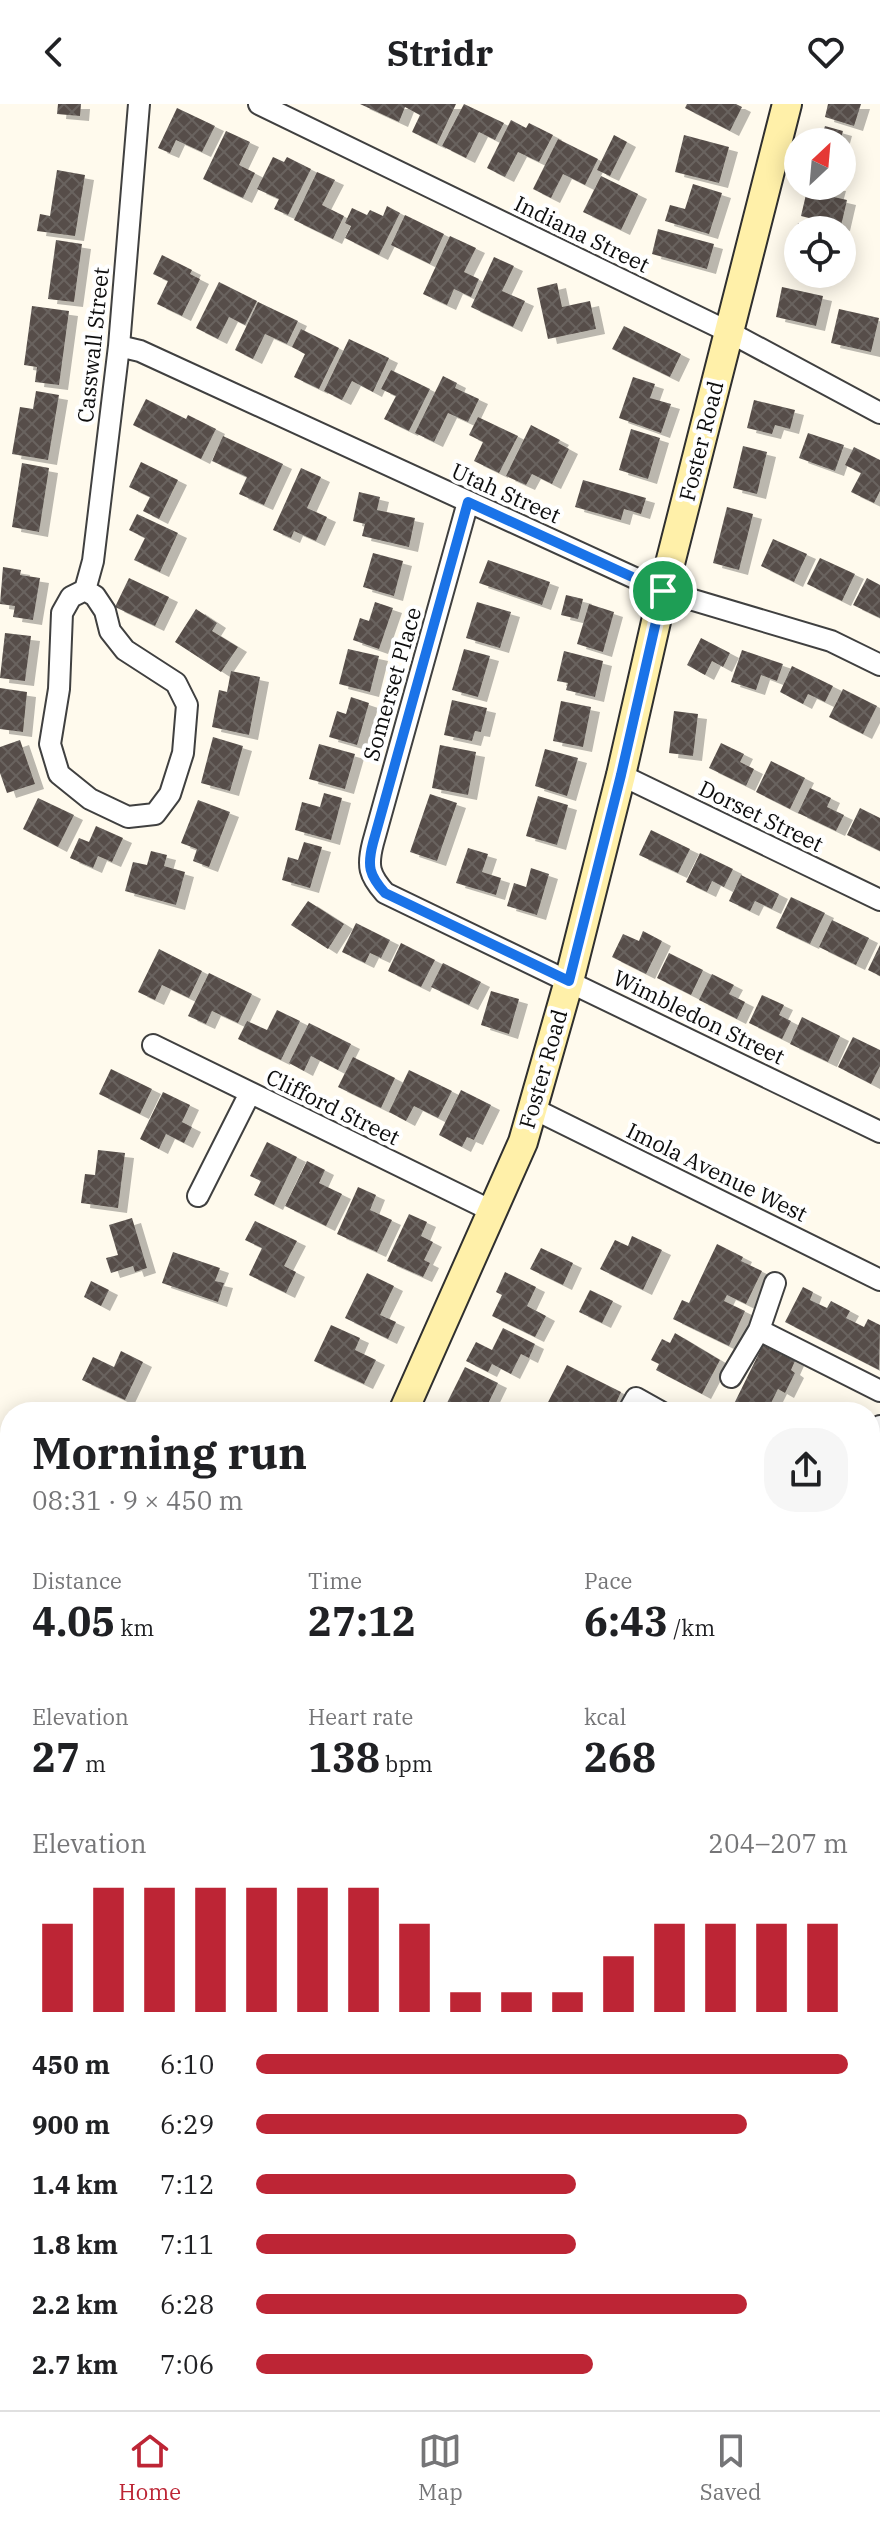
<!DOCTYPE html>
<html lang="en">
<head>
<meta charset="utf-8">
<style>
  body { margin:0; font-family:"IBM Plex Serif",serif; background:#f6f6f6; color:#202124; height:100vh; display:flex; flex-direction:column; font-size:30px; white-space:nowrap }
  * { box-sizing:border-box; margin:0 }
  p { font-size:26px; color:#757577 }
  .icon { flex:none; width:44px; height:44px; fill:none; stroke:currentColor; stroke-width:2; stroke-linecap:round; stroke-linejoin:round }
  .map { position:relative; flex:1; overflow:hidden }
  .panel { position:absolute; left:0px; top:1298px; width:880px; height:1008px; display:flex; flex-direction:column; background:#fff; border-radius:32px 32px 0 0; box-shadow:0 4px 20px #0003 }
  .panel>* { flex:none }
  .needle { width:52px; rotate:26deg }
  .tools { position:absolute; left:784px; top:24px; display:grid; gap:16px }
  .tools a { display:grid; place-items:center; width:72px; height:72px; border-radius:50%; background:#fff; box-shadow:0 4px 20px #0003; font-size:40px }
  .pin { position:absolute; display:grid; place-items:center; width:68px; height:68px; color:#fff; margin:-34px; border:4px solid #fff; border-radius:50%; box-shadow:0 2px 8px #0007 }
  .round { display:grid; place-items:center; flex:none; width:84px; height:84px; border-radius:32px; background:#f6f6f6 }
  .headline { display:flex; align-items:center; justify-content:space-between; height:136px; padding:0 32px }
  h1 { font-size:44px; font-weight:700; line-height:60px }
  .figures { display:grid; grid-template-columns:repeat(3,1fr); gap:12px; height:136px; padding:8px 32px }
  .figures div { display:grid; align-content:center }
  .figures b { font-size:40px; font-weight:700 }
  .figures small { font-size:22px; font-weight:400 }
  .figures p { font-size:22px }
  .chart { height:224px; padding:16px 32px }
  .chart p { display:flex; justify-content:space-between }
  .chart svg { width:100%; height:144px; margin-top:8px; stroke:#bd2535; stroke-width:6 }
  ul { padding:0 32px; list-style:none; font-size:26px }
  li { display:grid; grid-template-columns:128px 96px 1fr; align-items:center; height:60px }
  li i { height:20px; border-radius:10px; background:#bd2535 }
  header { display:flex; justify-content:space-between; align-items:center; height:104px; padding:0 32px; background:#fff; font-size:36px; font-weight:700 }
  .tab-bar { display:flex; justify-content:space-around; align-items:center; height:112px; border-top:2px solid #e0e0e0; background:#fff; font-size:22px; color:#757577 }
  .tab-bar a { display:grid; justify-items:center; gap:4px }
  .tab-bar .on { color:#bd2535 }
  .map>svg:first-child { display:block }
</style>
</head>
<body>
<header><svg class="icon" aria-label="back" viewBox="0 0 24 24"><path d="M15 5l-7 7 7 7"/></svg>Stridr<svg class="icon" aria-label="heart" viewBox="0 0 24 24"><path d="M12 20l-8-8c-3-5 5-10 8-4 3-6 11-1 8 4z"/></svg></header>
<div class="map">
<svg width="880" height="2306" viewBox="0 0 880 2306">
  <defs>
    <pattern id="grass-tufts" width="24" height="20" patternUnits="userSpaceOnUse" patternTransform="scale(2)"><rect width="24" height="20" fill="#d4e9b7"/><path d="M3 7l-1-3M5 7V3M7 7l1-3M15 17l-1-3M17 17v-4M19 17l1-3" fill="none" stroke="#b5c79c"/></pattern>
    <pattern id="building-cross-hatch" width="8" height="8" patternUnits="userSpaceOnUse" patternTransform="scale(2)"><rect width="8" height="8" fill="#564e49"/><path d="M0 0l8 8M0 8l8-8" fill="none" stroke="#69635f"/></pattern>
    <filter id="shadow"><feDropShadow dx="9" dy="5" stdDeviation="0" flood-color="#0004"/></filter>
  </defs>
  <rect width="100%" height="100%" fill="#fffaed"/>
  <path fill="url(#grass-tufts)" d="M10,2190V2296H268L289,2306H0V2199Z"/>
  <path fill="#e5f0c9" d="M655,2296H722L718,2306H661L652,2301Z"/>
  <path fill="url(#building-cross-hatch)" filter="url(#shadow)" d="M58,0H81L80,12L57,10Z
    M360,0H456L437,40L412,28L420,11L405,3L399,18Z
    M464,0L504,19L495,36L479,28L466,54L442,42Z
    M687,0H736L742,3L730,27L685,4Z
    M828,0H861L854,22L825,13Z
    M177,4L215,22L202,48L176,36L170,49L158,44Z
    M511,16L526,24L529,19L553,31L539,58L518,48L505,73L487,64Z
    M825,22L843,27L840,38H820Z
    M226,27L250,38L239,61L255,69L243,94L203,75Z
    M614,31L627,38L610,72L597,66Z
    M684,31L729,43L719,79L675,68Z
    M558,35L598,55L585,81L563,70L551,94L533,85Z
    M273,53L284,58L287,53L311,65L288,111L274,105L279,95L257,85Z
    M57,66L85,71L75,132L37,127L40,110L50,112Z
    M317,68L335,76L322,101L344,112L333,135L294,116Z
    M601,72L638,90L621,126L583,108Z
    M693,80L722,89L709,130L665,117L670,101L685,105Z
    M808,82H837L834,93L847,96L841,122L801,112Z
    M387,102L400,109L379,151L345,134L351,122L345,119L352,104L367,111L370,106L383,112Z
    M405,111L444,130L430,160L391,141Z
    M798,119L823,125V126H797Z
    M658,125L714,140L707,165L652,150Z
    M797,127H798V162L789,160Z
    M450,132L476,144L464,168L479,175L471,193L454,185L447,201L423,190Z
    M56,136L82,140L74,198L48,195Z
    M162,151L192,166L190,170L200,175L182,212L157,200L168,177L153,170Z
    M494,153L514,162L502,187L525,197L513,223L471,203Z
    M219,178L257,197L245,221L229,213L218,235L196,224Z
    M557,179L562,203L590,197L596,225L548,235L537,184Z
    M782,183L823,192L816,222L776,213Z
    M258,198L298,217L287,240L265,230L253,255L235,246Z
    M32,202L69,207L59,281L35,278L37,263L24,261Z
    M839,205L879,214L871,248L831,239Z
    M624,222L681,250L670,273L612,245Z
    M301,225L339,244L319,285L294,273L305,250L292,243Z
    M349,235L389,254L373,288L352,277L342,296L324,287Z
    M391,266L430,285L409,327L384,315L396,292L381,285Z
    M443,272L457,279L455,284L479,295L468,318L448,309L434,338L415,329Z
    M633,273L655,280L650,294L671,300L661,329L619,314Z
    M36,287L59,291L48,356L12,350L20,303L33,305Z
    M146,295L186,315L188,311L216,325L201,355L133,321Z
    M754,296L795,306L790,325L775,321L772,330L747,324Z
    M478,313L518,332L499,369L474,357L483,338L469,331Z
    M531,321L560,336L558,339L569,345L552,380L532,370L526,381L506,372Z
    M631,325L660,334L648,375L619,366Z
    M808,329L844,341L835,367L799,354Z
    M223,332L283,360L264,401L239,390L247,373L212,357Z
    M743,342L767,348L757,390L733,384Z
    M854,343L880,356V387L874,399L851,388L861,369L845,361Z
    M141,358L178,376L159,415L143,407L150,393L129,383Z
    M22,359L49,364L39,428L12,423Z
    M301,364L321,373L307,404L327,413L316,437L294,427L291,434L273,426Z
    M583,376L646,394L641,410L624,405L621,416L575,403Z
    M359,388L380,393L377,406L415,414L409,443L362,432L365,420L353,417Z
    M727,403L753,410L739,466L713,459Z
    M137,410L178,429L160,468L134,456L145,434L129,426Z
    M773,435L807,450L794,478L761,462Z
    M373,449L403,457L394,492L363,483Z
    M820,454L855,470L842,497L807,480Z
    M488,456L550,478L542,501L479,479Z
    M3,463L21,466L20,471L40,474L33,516L13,513L15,502L0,500Z
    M129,474L169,493L155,522L115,503Z
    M867,474L880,481V514L853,501Z
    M566,491L583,495L578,515L561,511Z
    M375,498L393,504L379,545L353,536L360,514L369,517Z
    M477,498L511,508L500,544L466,534Z
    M589,500L614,508L603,548L577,540Z
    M196,505L217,519L212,527L238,543L221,568L175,538Z
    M5,529L31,532L25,577L0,574Z
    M701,534L730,549L723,563L712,557L705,571L687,561Z
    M348,545L379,552L370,588L339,580Z
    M464,545L490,552L478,593L452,586Z
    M742,546L783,560L777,577L761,571L756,586L731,578Z
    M564,547L603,557L595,593L566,586L568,579L557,577Z
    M792,562L833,582L825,598L808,590L803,600L780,588Z
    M231,567L260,573L249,631L212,623L219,586L227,588Z
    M0,584L27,588L23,628L0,625Z
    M843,585L877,602L863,630L829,613Z
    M351,593L369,599L357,641L329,633L337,607L346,610Z
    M452,596L487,604L481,628L475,627L472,637L444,631Z
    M561,597L591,603L583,643L553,637Z
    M674,607L698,610L693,652L669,649Z
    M213,633L243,642L230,687L201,679Z
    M20,636L35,680L7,689L0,669V643Z
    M721,639L744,650L740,658L754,665L746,682L709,664Z
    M319,640L355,650L345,685L309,675Z
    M440,641L476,648L468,691L432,684Z
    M545,645L578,654L567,692L535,682Z
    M771,657L805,674L790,705L756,688Z
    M810,684L831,694L827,703L844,711L836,727L798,709Z
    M324,689L342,694L331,736L295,726L302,698L320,703Z
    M430,690L457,699L437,757L410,748Z
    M538,692L568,701L557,741L526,732Z
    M38,694L74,711L58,743L23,725Z
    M198,696L230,708L209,763L193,757L197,745L181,739Z
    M860,704L880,714V747L847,731Z
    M96,722L123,734L112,758L98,752L93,764L70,754L79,734L89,738Z
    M651,726L690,745L678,769L639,751Z
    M304,738L322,743L310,784L282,776L288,753L298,756Z
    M468,744L488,750L482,768L501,774L496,791L456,779Z
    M151,747L167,751L164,762L185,768L176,801L125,787L133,758L147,761Z
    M700,749L733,765L724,783L712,777L707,788L686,778Z
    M531,764L549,770L537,811L507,802L514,779L526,783Z
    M741,771L779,790L772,805L755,797L750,807L729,797Z
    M791,793L825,809L810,840L776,824Z
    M308,797L344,820L328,845L291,821Z
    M832,816L869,834L856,861L819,843Z
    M356,819L390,836L381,854L370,849L365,859L342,848Z
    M643,827L662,837L646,870L612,853L623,830L639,837Z
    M401,839L435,856L421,883L388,867Z
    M880,841V872L868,866Z
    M159,845L202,867L189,894L162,881L155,896L138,888Z
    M669,849L703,866L691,891L657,874Z
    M443,859L481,878L469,901L431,883Z
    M209,869L252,890L238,919L212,907L206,920L188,912Z
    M712,870L734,881L729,890L745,898L737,915L699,896Z
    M491,887L519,895L509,930L481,921Z
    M762,891L784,901L779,911L791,917L782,935L749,919Z
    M277,906L300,917L281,956L238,935L247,917L267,926Z
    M802,913L840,932L828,958L790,940Z
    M309,919L351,940L338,966L311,952L304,967L289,959Z
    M853,933L880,946V962L871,980L838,963Z
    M353,953L395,974L381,1004L338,983Z
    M111,965L152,985L140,1010L99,990Z
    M409,966L452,987L438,1014L414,1002L406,1017L389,1008Z
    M461,986L491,1001L474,1036L467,1033L462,1043L439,1031Z
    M163,988L190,1001L182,1018L192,1023L184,1039L166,1030L159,1045L140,1035Z
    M267,1038L297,1053L274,1101L254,1091L261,1077L250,1072Z
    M98,1046L125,1049L118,1104L81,1099L85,1070L95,1071Z
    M307,1057L325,1066L319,1079L342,1090L326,1122L285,1102Z
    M358,1083L376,1091L370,1106L392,1116L377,1148L337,1130Z
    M409,1110L427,1118L421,1132L433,1138L424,1156L430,1159L423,1173L387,1157Z
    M132,1114L147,1164L135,1168L133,1162L111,1169L106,1154L118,1151L109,1121Z
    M255,1117L297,1137L284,1162L296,1168L286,1189L249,1171L262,1144L245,1136Z
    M632,1132L662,1146L643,1186L600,1165L615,1136L628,1142Z
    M717,1140L743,1153L741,1157L762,1167L746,1200L727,1191L724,1197L745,1207L729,1242L673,1215L682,1196L689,1199Z
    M541,1144L573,1159L563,1181L530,1165Z
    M173,1148L220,1164L215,1177L224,1179L218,1198L162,1179Z
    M505,1168L536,1183L527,1202L546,1212L535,1233L492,1212L502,1191L496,1188Z
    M367,1169L394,1182L380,1211L396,1218L388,1235L345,1214Z
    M91,1177L109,1186L101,1202L84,1193Z
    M803,1183L813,1188L810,1196L827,1204L831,1197L850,1207L846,1214L864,1223L868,1215L880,1221L879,1266L785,1218Z
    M590,1186L613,1197L602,1219L579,1208Z
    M331,1221L360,1234L355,1246L376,1256L364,1280L314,1257Z
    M503,1224L535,1240L529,1254L521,1250L511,1270L492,1260L488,1268L466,1257L476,1238L492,1246Z
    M675,1229L720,1256L702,1290L656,1266L659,1260L651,1256L662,1235L670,1239Z
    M763,1241L795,1257L791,1266L795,1269L785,1289L778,1285L769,1303L780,1308H730Z
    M121,1247L143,1258L125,1296L82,1276L93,1253L114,1263Z
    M567,1261L621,1288L612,1308H543Z
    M465,1263L498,1279L484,1308H459L446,1301Z
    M880,1464V1507L870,1503V1475L873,1469L877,1471Z
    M870,1587L880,1590V1650L870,1647V1635L876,1612L870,1610Z
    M870,1693L880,1696V1728L876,1727L874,1734L880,1736V1760L870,1757Z
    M10,1717V1749L0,1744V1737Z
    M2,1836L10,1840V1903L0,1898V1841Z
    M870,1874L876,1875L871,1898H870Z
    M0,1983L10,1988V2056L0,2051Z"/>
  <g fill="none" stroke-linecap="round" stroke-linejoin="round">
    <defs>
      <path id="street" d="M259,0L729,228L880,309
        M119,242L140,247L663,487L831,537L880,561
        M468,398L373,739C367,762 369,771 385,789L880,1028
        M85,486L95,492L105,507L110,527L125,546L176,579L187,601L183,649L170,690L155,710L128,713L90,695L59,670L50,640L59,585L62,509L71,493L85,486L93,457L119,242L139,0
        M621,671L880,796
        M153,941L492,1107
        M532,1004L880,1176
        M198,1092L250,989
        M759,1226L880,1287
        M731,1273L759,1226L775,1179
        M628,1308L636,1294L661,1308
        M870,1421L873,1339L880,1322
        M870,1561L880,1562
        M870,1776L880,1778
        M870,1844L880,1845
        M0,1940L10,1944
        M870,2195L880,2194"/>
      <path id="secondary" d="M403,1308L523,1038L569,877L621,671L663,487L787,0
        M0,2165L10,2145"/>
    </defs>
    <use href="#street" stroke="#404040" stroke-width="24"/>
    <use href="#secondary" stroke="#2f2f2f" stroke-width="32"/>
    <use href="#street" stroke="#fff" stroke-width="20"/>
    <use href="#secondary" stroke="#fff0a9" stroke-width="28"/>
  </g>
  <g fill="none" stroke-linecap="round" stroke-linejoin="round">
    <defs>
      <path id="route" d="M468,398L663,487L621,671L569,877L385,789C369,771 367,762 373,739Z"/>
    </defs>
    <use href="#route" stroke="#fff" stroke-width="16"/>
    <use href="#route" stroke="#1a73e8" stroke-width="10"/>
  </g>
  <g text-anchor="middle" stroke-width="8" stroke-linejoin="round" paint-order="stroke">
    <g font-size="22" fill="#0d0d0d" stroke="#fff">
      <text transform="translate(582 130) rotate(26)" y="8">Indiana Street</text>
      <text transform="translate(93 241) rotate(-84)" y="8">Casswall Street</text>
      <text transform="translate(701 337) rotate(-76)" y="8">Foster Road</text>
      <text transform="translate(506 389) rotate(24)" y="8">Utah Street</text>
      <text transform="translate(392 580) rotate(-74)" y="8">Somerset Place</text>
      <text transform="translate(761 712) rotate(26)" y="8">Dorset Street</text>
      <text transform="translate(699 913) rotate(26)" y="8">Wimbledon Street</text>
      <text transform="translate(543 965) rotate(-74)" y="8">Foster Road</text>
      <text transform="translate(333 1003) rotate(26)" y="8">Clifford Street</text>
      <text transform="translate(717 1068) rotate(26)" y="8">Imola Avenue West</text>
    </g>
  </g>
</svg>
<div class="tools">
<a><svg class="needle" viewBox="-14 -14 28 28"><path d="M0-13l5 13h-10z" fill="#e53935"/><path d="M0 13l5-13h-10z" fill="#757577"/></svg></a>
<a><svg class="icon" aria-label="locate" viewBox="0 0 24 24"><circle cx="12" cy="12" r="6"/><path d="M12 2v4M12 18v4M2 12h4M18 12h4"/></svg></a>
</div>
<div class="pin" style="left:663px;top:487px;background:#1e9e55"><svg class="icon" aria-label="arrive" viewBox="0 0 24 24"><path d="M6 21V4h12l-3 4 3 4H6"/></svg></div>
<section class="panel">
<div class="headline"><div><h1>Morning run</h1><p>08:31 · 9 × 450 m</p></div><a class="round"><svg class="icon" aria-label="share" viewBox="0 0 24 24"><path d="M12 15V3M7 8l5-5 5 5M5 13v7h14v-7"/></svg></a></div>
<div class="figures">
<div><p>Distance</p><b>4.05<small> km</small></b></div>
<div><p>Time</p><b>27:12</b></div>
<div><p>Pace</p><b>6:43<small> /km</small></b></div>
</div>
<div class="figures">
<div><p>Elevation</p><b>27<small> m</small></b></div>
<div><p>Heart rate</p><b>138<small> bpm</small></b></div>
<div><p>kcal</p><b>268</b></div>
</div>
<div class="chart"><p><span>Elevation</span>204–207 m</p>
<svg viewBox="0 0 160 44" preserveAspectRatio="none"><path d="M5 44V17M15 44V6M25 44V6M35 44V6M45 44V6M55 44V6M65 44V6M75 44V17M85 44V38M95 44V38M105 44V38M115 44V27M125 44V17M135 44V17M145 44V17M155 44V17"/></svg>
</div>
<ul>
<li><b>450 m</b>6:10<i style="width:100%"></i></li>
<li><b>900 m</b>6:29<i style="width:83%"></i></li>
<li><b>1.4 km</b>7:12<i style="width:54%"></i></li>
<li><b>1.8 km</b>7:11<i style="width:54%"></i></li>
<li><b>2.2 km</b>6:28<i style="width:83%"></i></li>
<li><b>2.7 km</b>7:06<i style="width:57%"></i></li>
</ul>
</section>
</div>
<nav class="tab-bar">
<a class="on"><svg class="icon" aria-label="home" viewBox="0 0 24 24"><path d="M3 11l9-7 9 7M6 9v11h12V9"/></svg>Home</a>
<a><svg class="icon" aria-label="map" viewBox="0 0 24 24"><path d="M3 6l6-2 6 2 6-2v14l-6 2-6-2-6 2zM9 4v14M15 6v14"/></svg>Map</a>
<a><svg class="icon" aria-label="saved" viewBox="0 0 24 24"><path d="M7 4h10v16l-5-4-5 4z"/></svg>Saved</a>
</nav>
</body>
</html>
